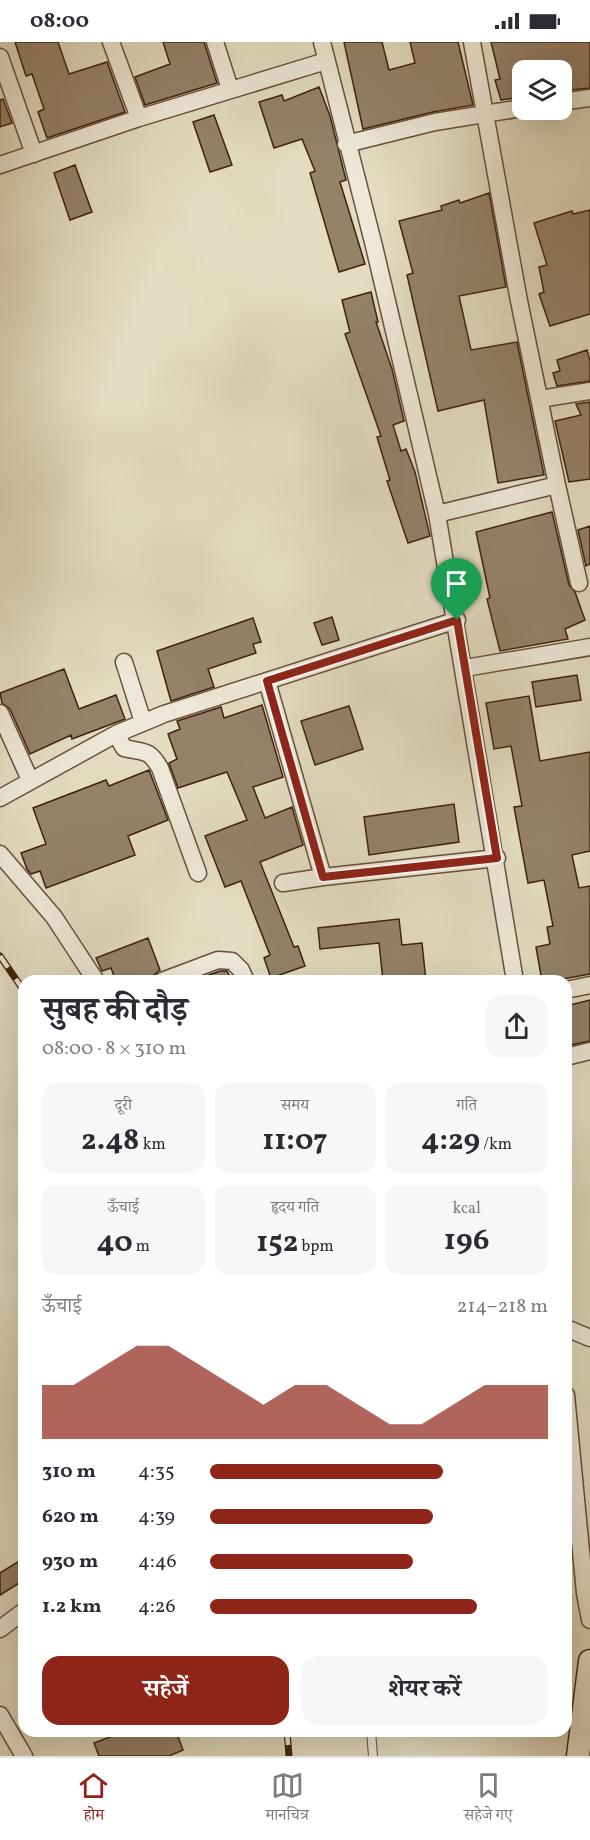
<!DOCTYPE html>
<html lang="hi">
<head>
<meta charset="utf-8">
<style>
  body { margin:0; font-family:Vollkorn,"Noto Serif Devanagari",serif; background:#f7f7f7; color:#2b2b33; height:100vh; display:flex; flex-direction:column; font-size:22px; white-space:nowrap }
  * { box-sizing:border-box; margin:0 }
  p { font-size:20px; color:#7c7c81 }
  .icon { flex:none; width:33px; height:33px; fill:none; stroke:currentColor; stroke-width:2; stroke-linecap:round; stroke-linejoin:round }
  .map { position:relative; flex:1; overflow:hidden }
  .details { position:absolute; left:18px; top:933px; width:554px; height:762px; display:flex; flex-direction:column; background:#fff; border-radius:18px; box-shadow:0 6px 24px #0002 }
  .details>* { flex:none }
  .controls { position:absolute; left:512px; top:18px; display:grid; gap:12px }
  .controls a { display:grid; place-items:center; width:60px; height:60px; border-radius:12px; background:#fff; box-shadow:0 6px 24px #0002; font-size:30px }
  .pin { position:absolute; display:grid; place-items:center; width:51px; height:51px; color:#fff; margin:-62px -26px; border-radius:50% 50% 50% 0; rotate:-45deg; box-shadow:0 0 6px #0007 }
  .pin .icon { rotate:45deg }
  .round { display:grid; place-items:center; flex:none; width:63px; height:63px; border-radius:18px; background:#f7f7f7 }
  .overview { display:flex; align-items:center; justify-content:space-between; height:102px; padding:0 24px }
  h1 { font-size:33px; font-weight:700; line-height:45px }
  .stats { display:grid; grid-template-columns:repeat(3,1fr); gap:9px; height:102px; padding:6px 24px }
  .stats div { display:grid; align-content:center; border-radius:15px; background:#f7f7f7; text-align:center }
  .stats b { font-size:30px; font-weight:700 }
  .stats small { font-size:16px; font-weight:400 }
  .stats p { font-size:16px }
  .chart { height:168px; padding:12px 24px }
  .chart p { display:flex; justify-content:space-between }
  .chart svg { width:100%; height:108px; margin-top:6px; fill:#8f2418; opacity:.7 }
  .button { display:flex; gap:12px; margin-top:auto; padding:12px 24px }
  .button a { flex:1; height:69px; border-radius:18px; background:#8f2418; color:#fff; font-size:24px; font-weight:700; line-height:69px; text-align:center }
  .button a+a { background:#f7f7f7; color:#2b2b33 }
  ul { padding:0 24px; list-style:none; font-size:20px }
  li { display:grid; grid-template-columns:96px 72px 1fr; align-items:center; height:45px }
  li i { height:15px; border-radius:8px; background:#8f2418 }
  .status { display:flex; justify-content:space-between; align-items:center; height:42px; padding:0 30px; background:#fff; direction:ltr }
  .status svg { height:16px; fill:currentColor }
  .dock { display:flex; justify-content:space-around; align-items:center; height:84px; border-top:2px solid #e1e1e2; background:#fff; font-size:16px; color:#7c7c81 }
  .dock a { display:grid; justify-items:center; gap:3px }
  .dock .on { color:#8f2418 }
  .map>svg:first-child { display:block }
</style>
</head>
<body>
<div class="status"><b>08:00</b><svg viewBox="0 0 49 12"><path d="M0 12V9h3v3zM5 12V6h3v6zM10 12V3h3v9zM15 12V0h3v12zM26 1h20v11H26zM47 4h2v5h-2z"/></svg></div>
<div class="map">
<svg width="590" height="1714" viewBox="0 0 590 1714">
  <rect width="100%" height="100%" fill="#e3dcc2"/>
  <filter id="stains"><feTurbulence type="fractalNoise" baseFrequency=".00333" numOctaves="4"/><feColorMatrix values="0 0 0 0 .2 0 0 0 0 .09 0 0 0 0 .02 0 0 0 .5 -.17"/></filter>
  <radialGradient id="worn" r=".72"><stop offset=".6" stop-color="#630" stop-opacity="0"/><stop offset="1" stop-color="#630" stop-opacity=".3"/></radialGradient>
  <path fill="#94826b" stroke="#3f210c" stroke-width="1.5" d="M15,0H58L69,32L107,20L125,70L47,96L38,70L44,67L32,32L26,34Z
    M163,0H204L217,41L145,63L135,35L170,22Z
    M344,0H382L389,28L415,21L410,0H458L473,63L433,70L363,87Z
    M491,0H590V46L561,49V28H522V55L501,58L495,38L500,37Z
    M319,45L330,74L346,138L340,140L365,222L339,230L310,131L315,129L302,97L274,106L259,60L282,53L284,59Z
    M3,57L12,81L0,85V58Z
    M214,73L232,123L210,130L193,80Z
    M75,123L92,170L70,178L54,131Z
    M489,151L506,245L459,254L471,308L517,300L544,433L498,441L484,358L438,369L407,233L413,231L399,179L442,168L441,164L459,158L460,161Z
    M590,168V272L550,284L539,252L544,250L539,225L547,223L534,181L572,169L573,172Z
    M371,250L378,280H376L392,327L404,379L393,383L401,409L406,407L415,430L430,494L408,501L387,439L390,438L377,395L381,394L345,292L350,290L342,258Z
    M587,308L590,319V339L557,344L553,331L560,329L557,318Z
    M590,360V437L569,440L555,379L581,373L576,362Z
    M552,470L569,543L575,550L585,578L565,587L568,597L500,609L487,557L490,556L476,490Z
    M590,484V522L586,524L578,488Z
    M332,575L339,598L322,603L314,581Z
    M253,576L261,600L253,602L256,611L208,627L214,645L171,659L157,609Z
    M64,627L79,667L116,653L125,677L72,697L71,693L30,712L10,667L2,661L0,651Z
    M577,633L581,658L536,665L532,640Z
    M529,654L540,719L590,710V809L572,813L579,846L590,844V932L552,939H542L536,905L550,902L547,885L553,884L544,838L528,841L514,765L522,764L511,704L494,707L486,661Z
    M262,663L283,735L253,745L265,776L292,765L303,803L260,820L294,905L298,904L305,924L271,936L264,916L270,913L241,839L225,845L205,794L247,778L227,730L178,746L169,721L177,717L168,692L180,687L177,679L221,665L224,676Z
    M349,664L363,707L315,723L301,679Z
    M149,728L168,778L128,794L135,813L46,846L40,829L31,832L27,827L21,811L46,802L33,766L106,738L109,744Z
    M454,762L459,800L369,813L364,775Z
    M399,877L402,903L422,901L426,939H383L379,901L320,907L318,886Z
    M148,896L160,928L154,933L152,939H116L111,926L102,929L96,916Z
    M220,929H227L232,939H192Z
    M590,958V999L566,1004V964Z
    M24,1516V1538L0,1553V1531Z
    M126,1689H176L183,1708L169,1714H99L94,1701Z"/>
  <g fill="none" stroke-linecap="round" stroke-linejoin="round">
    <defs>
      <path id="lane" d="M371,1689L373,1714"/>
      <path id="street" d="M111,0L139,76L326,19
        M215,0L230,47
        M322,0L374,204L437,472L515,939
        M0,15L34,112
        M561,60L590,56
        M346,102L435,80L522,66
        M0,123L139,76
        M540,357L590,349
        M557,443L579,541
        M437,472L557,443L519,259L472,0
        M124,620L143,680
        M465,626L590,605
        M267,639L323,835L283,841
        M0,671L30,738
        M116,692L124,706C144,711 148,706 160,726L198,831
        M0,756L116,692L164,672L457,578
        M0,812L54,875L96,939
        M323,835L497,816
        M162,939L218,918L232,919L241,928L246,939
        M566,948L590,943
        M566,1015L590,1009
        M566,1286L590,1296
        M566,1353L585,1551L590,1578
        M0,1587L24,1569
        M0,1673L24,1714"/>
      <path id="secondary" d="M578,1714L590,1619"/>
    </defs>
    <use href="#lane" stroke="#68503a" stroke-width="10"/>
    <use href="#street" stroke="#68503a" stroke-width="19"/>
    <use href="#secondary" stroke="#3f210c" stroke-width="25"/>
    <use href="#lane" stroke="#ede8d7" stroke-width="8"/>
    <use href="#street" stroke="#ede8d7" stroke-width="16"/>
    <use href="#secondary" stroke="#ede8d7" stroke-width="22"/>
    <defs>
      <path id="rail" d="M0,914L24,949
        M287,1689L289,1714"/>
    </defs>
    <use href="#rail" stroke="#3f210c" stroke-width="7"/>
    <use href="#rail" stroke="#ede8d7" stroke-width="4.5" stroke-dasharray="14" stroke-linecap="butt"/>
  </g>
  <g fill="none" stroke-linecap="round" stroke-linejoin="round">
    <defs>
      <path id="route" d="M457,578L497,816L323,835L267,639Z"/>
    </defs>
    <use href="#route" stroke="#fff" stroke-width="12"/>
    <use href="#route" stroke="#8f2418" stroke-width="8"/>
  </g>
  <rect width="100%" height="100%" filter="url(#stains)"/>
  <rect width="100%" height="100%" fill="url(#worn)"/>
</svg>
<div class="controls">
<a><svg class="icon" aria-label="layers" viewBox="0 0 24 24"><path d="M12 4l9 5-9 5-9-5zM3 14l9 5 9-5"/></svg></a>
</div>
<div class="pin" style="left:457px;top:578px;background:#1e9e55"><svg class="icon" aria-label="arrive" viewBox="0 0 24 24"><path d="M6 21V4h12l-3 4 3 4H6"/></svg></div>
<section class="details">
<div class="overview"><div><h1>सुबह की दौड़</h1><p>08:00 · 8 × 310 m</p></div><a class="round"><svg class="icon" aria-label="share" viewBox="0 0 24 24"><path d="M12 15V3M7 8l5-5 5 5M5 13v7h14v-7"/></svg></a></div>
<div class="stats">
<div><p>दूरी</p><b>2.48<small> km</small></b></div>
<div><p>समय</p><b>11:07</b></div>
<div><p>गति</p><b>4:29<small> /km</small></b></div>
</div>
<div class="stats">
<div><p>ऊँचाई</p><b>40<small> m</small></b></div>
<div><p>हृदय गति</p><b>152<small> bpm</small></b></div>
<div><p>kcal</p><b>196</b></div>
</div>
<div class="chart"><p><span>ऊँचाई</span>214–218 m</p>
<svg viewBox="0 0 160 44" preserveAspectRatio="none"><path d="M0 44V22L10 22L20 14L30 6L40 6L50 14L60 22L70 30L80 22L90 22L100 30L110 38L120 38L130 30L140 22L150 22L160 22V44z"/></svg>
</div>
<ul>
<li><b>310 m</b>4:35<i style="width:69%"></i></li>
<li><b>620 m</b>4:39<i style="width:66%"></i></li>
<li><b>930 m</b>4:46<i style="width:60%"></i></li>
<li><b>1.2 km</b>4:26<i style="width:79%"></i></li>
</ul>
<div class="button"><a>सहेजें</a><a>शेयर करें</a></div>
</section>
</div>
<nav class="dock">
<a class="on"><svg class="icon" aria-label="home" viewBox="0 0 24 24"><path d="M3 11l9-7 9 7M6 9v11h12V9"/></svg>होम</a>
<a><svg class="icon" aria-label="map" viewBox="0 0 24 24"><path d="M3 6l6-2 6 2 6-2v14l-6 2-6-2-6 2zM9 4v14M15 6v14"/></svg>मानचित्र</a>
<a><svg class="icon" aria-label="saved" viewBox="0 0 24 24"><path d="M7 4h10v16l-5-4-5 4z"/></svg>सहेजे गए</a>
</nav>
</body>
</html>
